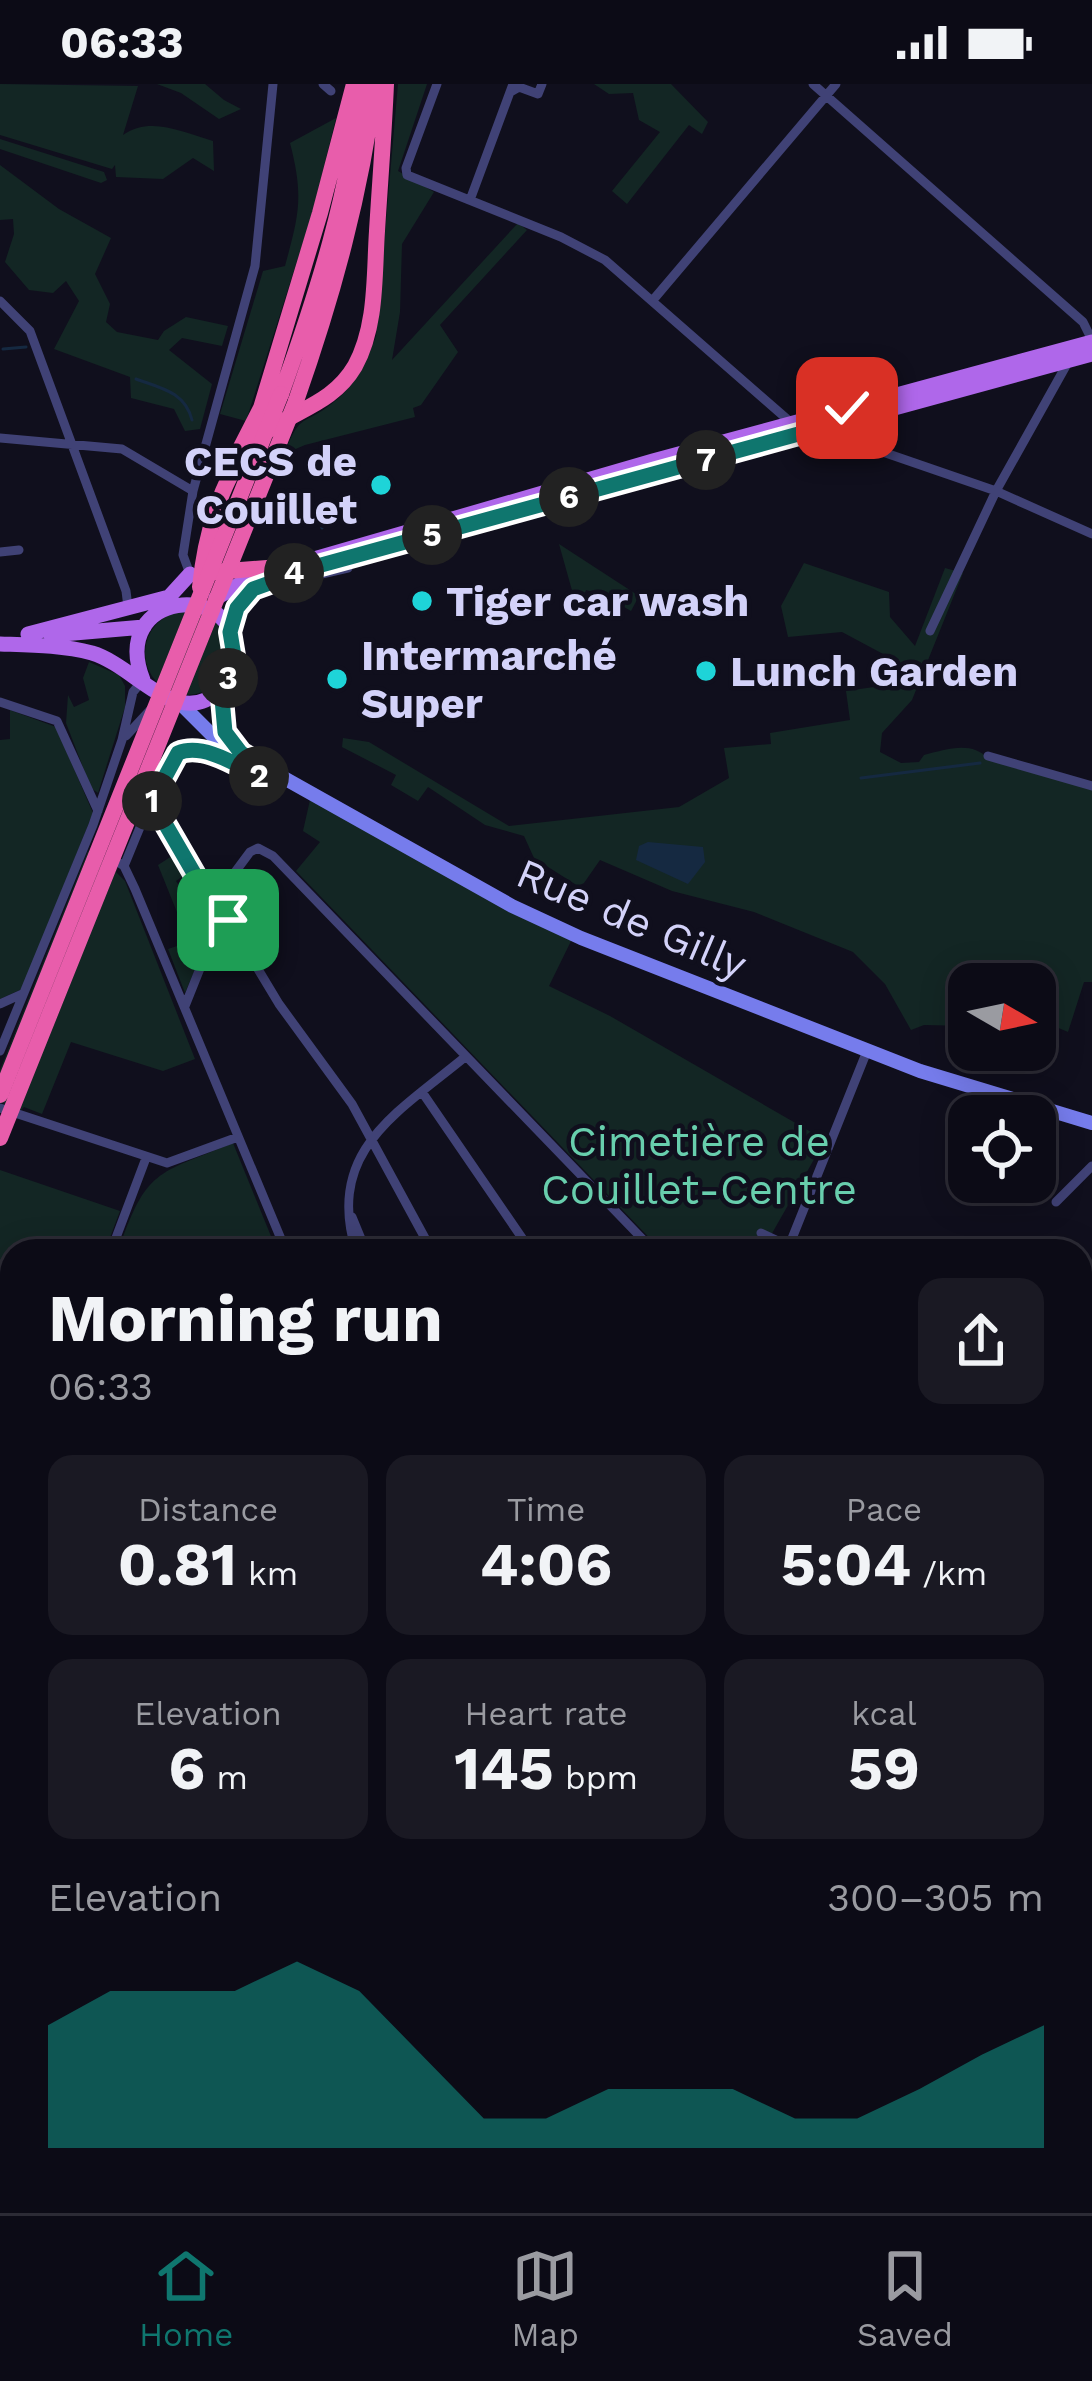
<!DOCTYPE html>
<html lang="en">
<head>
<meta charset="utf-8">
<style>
  body { margin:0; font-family:"Work Sans",sans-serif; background:#1a1923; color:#f1f3f6; height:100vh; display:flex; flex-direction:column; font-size:45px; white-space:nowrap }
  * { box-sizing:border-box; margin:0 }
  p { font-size:39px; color:#9a9ba1 }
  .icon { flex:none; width:66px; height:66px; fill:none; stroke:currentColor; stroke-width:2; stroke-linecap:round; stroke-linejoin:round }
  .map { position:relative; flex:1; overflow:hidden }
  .details { position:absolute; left:0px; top:1155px; width:1092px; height:975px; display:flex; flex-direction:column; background:#0c0b16; border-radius:36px 36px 0 0; box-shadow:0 6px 30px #0003,0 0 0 3px #2c2b35 }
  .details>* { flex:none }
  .needle { width:78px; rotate:99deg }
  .controls { position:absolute; left:948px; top:879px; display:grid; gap:24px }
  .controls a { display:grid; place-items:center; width:108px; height:108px; border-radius:24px; background:#0c0b16; box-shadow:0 6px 30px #0003,0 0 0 3px #2c2b35; font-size:60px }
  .pin { position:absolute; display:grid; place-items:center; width:102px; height:102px; color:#fff; margin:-51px; border-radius:24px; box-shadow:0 6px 18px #0006 }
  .km { position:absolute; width:60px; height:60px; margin:-30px; border-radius:50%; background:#222; color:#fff; font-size:33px; line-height:60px; text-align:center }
  .round { display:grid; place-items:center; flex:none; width:126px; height:126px; border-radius:24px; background:#1a1923 }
  .headline { display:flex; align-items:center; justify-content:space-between; height:204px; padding:0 48px }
  h1 { font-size:66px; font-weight:700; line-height:90px }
  .metrics { display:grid; grid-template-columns:repeat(3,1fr); gap:18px; height:204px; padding:12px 48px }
  .metrics div { display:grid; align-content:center; border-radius:24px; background:#1a1923; text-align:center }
  .metrics b { font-size:60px; font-weight:700 }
  .metrics small { font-size:33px; font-weight:400 }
  .metrics p { font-size:33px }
  .chart { height:336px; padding:24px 48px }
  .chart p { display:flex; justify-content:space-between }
  .chart svg { width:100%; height:216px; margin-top:12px; fill:#0f766e; opacity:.7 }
  .status { display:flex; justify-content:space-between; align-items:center; height:84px; padding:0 60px; background:#0c0b16; direction:ltr }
  .status svg { height:33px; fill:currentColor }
  .tab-bar { display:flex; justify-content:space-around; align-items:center; height:168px; border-top:3px solid #2c2b35; background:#0c0b16; font-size:33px; color:#9a9ba1 }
  .tab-bar a { display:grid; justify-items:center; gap:6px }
  .tab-bar .current { color:#0f766e }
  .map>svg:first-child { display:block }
</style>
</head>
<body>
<div class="status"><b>06:33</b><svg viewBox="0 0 49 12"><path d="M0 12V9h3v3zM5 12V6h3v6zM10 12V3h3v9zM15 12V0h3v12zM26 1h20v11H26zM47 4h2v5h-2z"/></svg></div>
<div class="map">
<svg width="1092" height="2129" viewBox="0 0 1092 2129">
  <rect width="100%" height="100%" fill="#100f1d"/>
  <path fill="#132624" d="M0,0L138,2L123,51C151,32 181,48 213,57L214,87L193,74L163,95L116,93L115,81L112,85L0,51Z
    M157,0H205L224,16L241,25L219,35L181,9Z
    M398,0H427L398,87L434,108L402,160L400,228L392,276L518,139L527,146L440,241L458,268L421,321L413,324L415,333L305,361L284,370C302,325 303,344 335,317C356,301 367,276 376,252Z
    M594,0H671L708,38L702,50L689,41L627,120L612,107L660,48L639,36L633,9L609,10Z
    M336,34L313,127L246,337L220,330L263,187L285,182C299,130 304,113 290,59Z
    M0,55L104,88L107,96L101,99L0,65Z
    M0,81L59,125L111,154L95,190L110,220L106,238L117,248L158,256L164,247L186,233L228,242L222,262L182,254L169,266L212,300L200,345L185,347L174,325L131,314L130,293L54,265L79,217L66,197L53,209L29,206L5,178L14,150L13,135L0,136Z
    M559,460L639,512L631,527L624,523L625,517L586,506L583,514L573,510Z
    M804,479L889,508L890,533L915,562L945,484L963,489L912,616L882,649L880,668L901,679L919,678L924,671C945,666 972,656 988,675L1092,705V898H1084L1068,948L1035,934V900H969V942L924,941L911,946L885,900L853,868L754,828L672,807L600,776L584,799L578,802L534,774L524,752L485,741L428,703L418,717L391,701L396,691L342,663L343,654L369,658L509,742L679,723L729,694L724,664L771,660L770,649L850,636L846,607L888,601L885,571L842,548L788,553L781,522Z
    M145 569a42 42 0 1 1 84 0a42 42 0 1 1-84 0Z
    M89,578L119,591L125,602V623L98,709L91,704L66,639L68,611L74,623L89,616L83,594Z
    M10,626L56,643L93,729L22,905L0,915V656L10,655Z
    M310,716L572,855L549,902L610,932L825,1056L762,1167H662L296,787L320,758L303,747Z
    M88,767L118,784L116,788L125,797L195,975L163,987L71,958L42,1030L24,1023L21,1026L0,1018V986Z
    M175,770L189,788L176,797L196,826L211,819L216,836L185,909L168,865L189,858L158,781Z
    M233,1059L277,1167H118C147,1084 156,1091 233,1059Z
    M0,1086L120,1127L105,1167H12V1184L0,1179Z
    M1092,1495V1782L1085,1858L1092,1863V2129H635L631,2118H1080V1502Z
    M0,2071L5,2079L12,2074V2118H143L148,2129H0Z
    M179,2118H421L424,2129H185Z"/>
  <path fill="#152941" d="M648,758L703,763L705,778L688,800L636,776L639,762Z"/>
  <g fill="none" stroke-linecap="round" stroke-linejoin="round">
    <path stroke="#152941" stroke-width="3" d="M3,265L26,263
      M136,295C161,304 185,308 192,336
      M295,407L309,410L322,444
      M861,694L980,679"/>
    <path stroke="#2d2c3e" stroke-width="16" stroke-dasharray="16 8" stroke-linecap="butt" d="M0,1763L12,1789"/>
    <path stroke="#404276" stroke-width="9" d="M323,0L331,7
      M437,0L406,84L407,91L561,153L605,176L795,342
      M813,0L1083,238L1092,256
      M512,7L519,3L538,10L542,0
      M470,116L513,0
      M653,216L836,0
      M0,217L30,247L126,507L128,523
      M835,339L845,355L996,407L1092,450
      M0,354L122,365L193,407
      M0,468L19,466
      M190,490L183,471L193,407L255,182L273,0
      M264,503L348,484
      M930,547L996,407L1067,280
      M0,618L57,637L98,727
      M126,652L151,625
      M988,672L1092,702
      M152,717L199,798L223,827L279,920L352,1020L432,1167
      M111,774L124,782L135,805L286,1167
      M124,782C134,759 164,678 182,667C190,662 193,665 201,666L265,695L276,690
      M215,815L250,768L258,764L273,772L654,1167
      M0,920L22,910
      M185,922L223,827
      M0,967L93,741L122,656L133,608L143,596
      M422,1008L531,1167
      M0,1024L167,1079L238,1053
      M1056,1118L1092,1082
      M352,1133L366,1167
      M761,1149L791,1163L811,1167
      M111,1167L146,1074
      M356,1167C325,1067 397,1029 465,973
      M787,1167L867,967
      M0,1236L12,1240
      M1080,1256L1092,1244
      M1080,1289L1092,1292
      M0,1347L12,1349
      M1080,1382L1092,1374
      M1080,1406L1092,1416
      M0,1471L12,1472
      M0,1582L12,1583
      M1080,1677L1092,1679
      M0,1684L12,1686
      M0,1790L12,1816
      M428,2118L431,2129"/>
    <path stroke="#404276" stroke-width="12" d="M1080,1497L1092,1490
      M0,2008L12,2001"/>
    <path stroke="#767cec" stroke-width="14" d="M221,604L222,638L238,665
      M180,619L218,657L512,822L581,854L920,987L1092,1039"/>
    <path stroke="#af67ea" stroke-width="15" d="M536,422L1092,270
      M216,514L252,493L653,377L1092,258
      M230,548C238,522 245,508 270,497
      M28,550L169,513L190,490
      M51,551L144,543
      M0,560C31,561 62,561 92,569C136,582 178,648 221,605C229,596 234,584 235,571C239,495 108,507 143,596"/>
    <path stroke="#e85dab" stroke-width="16" d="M281,310C317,210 350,108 360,1
      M296,317C333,212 361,110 375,0
      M240,365L261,324L320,129L354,0
      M215,488L292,482
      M200,503C205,453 223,378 267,347C299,325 334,318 355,282C377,242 374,192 377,147C380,98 384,49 386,0
      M153,2118L159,2129
      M169,2118L174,2129"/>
    <path stroke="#e85dab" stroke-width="16" d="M0,1011L281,310
      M0,1054L296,317"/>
  </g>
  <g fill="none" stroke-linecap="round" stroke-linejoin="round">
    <defs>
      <path id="route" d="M228,836L199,798L152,717L178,669C205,658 241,684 265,695L276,690L241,669L225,648L221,604L235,578L230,548L237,524L253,505L314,483L835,340L831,328L847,324"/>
    </defs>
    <use href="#route" stroke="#fff" stroke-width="24"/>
    <use href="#route" stroke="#0f766e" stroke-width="15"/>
  </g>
  <g fill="#1ed4d8" stroke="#100f1d" stroke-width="4.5">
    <circle cx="381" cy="401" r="12"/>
    <circle cx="422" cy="517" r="12"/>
    <circle cx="706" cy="587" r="12"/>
    <circle cx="337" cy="595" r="12"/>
  </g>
  <g text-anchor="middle" stroke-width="9" stroke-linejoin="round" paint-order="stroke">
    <g font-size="42" font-weight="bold" fill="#d3d2f9" stroke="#100f1d" text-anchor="start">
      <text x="357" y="392" text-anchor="end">CECS de<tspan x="357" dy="48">Couillet</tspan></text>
      <text x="446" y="532">Tiger car wash</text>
      <text x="361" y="586">Intermarché<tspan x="361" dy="48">Super</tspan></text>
      <text x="730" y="602">Lunch Garden</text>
    </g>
    <g font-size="42" fill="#d3d2f9" stroke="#100f1d">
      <text transform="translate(632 834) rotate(23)" y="15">Rue de Gilly</text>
    </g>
    <g font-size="42" fill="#68cead" stroke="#100f1d">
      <text x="699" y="1072">Cimetière de<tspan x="699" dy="48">Couillet-Centre</tspan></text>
    </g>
  </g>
</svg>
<div class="controls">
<a><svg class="needle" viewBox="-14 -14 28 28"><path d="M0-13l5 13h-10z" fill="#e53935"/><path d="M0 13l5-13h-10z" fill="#9a9ba1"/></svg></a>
<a><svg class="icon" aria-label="locate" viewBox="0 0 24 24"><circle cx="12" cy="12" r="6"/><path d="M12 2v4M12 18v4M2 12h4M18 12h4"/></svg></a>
</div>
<div class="pin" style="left:228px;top:836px;background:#1e9e55"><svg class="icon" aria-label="arrive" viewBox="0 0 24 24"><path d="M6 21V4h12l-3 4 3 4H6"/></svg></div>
<div class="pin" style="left:847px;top:324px;background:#d93025"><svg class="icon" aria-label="check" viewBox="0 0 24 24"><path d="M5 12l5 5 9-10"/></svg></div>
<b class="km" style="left:152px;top:717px">1</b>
<b class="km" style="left:259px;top:692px">2</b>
<b class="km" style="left:228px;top:594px">3</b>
<b class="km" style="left:294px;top:489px">4</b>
<b class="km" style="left:432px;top:451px">5</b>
<b class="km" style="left:569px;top:413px">6</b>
<b class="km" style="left:706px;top:376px">7</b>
<section class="details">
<div class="headline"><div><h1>Morning run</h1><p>06:33</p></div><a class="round"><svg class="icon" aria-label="share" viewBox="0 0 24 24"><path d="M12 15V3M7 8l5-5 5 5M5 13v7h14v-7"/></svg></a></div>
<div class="metrics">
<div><p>Distance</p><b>0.81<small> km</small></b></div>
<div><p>Time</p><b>4:06</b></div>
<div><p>Pace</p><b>5:04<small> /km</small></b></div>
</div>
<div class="metrics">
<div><p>Elevation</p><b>6<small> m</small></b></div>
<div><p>Heart rate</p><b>145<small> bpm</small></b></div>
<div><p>kcal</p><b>59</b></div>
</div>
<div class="chart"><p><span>Elevation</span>300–305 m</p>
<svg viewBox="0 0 160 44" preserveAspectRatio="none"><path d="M0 44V19L10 12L20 12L30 12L40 6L50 12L60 25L70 38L80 38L90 32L100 32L110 32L120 38L130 38L140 32L150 25L160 19V44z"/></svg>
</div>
</section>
</div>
<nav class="tab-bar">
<a class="current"><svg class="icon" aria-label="home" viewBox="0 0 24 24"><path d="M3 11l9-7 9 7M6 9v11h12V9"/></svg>Home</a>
<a><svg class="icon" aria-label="map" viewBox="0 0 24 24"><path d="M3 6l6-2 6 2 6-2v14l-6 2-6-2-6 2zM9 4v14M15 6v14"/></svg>Map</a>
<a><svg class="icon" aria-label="saved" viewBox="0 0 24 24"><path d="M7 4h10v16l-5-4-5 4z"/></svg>Saved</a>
</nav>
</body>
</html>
